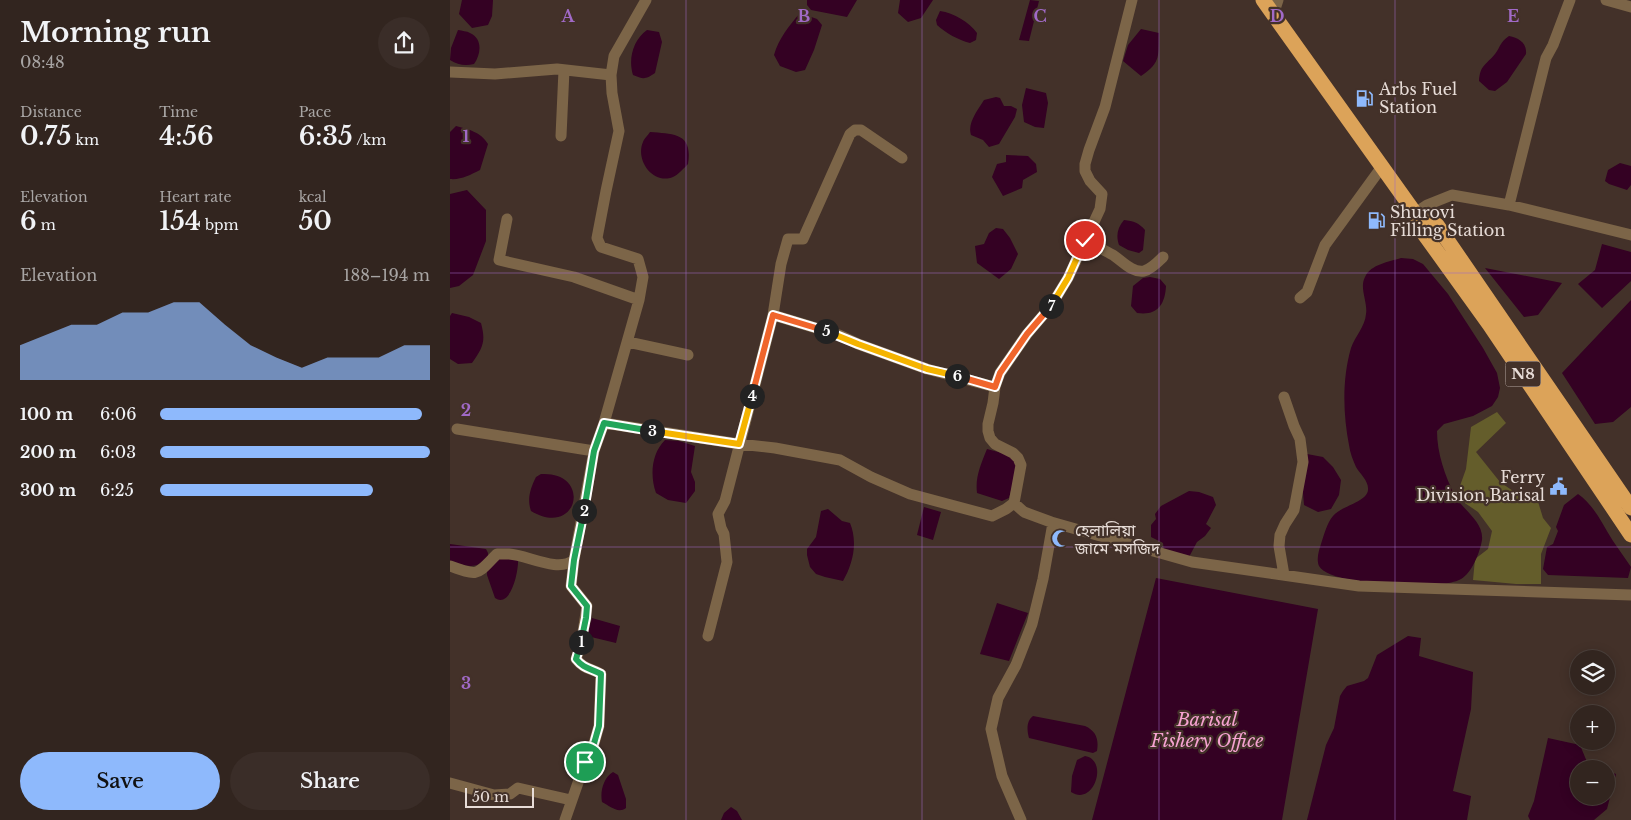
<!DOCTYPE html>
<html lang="en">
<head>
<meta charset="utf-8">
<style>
  body { margin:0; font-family:"Libre Baskerville","Noto Sans Bengali",serif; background:#3a2d28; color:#f1f3f6; height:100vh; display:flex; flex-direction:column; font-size:19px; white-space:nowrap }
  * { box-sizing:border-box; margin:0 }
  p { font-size:16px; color:#a8a5a4 }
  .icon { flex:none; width:28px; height:28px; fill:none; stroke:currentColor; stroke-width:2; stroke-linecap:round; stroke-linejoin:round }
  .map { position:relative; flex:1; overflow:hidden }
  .sheet { display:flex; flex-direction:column; background:#32251f; width:450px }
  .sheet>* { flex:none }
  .tools { position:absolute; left:1120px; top:650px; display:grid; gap:10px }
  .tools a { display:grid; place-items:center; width:45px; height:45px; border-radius:50%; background:#32251f; box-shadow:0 2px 12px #0003,0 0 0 1px #4d423d; font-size:25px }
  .scale { position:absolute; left:15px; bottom:12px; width:69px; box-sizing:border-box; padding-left:5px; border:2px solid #e7dcd7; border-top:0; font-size:14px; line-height:18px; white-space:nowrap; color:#e7dcd7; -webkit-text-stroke:4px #433129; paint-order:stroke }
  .pin { position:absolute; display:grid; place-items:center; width:42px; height:42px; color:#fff; margin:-21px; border:2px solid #fff; border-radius:50%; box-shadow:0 1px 5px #0007 }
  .km { position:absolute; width:25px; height:25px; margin:-12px; border-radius:50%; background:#222; color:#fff; font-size:14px; line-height:25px; text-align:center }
  .round { display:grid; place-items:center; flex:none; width:52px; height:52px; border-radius:26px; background:#3a2d28 }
  .overview { display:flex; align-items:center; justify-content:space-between; height:85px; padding:0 20px }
  h1 { font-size:28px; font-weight:600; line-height:38px }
  .stats { display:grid; grid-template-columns:repeat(3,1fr); gap:8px; height:85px; padding:5px 20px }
  .stats div { display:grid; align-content:center }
  .stats b { font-size:25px; font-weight:600 }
  .stats small { font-size:14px; font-weight:400 }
  .stats p { font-size:14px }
  .chart { height:140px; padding:10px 20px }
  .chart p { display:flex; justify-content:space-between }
  .chart svg { width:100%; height:90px; margin-top:5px; fill:#8eb9fc; opacity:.7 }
  .action { display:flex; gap:10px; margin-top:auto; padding:10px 20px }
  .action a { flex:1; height:58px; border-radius:30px; background:#8eb9fc; color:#111; font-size:20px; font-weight:600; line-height:58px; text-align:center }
  .action a+a { background:#3a2d28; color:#f1f3f6 }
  ul { padding:0 20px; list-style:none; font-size:16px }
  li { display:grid; grid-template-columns:80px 60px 1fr; align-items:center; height:38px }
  li i { height:12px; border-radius:6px; background:#8eb9fc }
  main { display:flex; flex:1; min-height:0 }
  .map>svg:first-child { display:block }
</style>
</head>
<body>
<main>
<section class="sheet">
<div class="overview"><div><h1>Morning run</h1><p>08:48</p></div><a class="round"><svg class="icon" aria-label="share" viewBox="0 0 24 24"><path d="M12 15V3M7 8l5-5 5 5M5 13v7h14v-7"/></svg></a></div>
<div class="stats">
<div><p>Distance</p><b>0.75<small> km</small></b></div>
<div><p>Time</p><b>4:56</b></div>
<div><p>Pace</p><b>6:35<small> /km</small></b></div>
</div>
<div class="stats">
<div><p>Elevation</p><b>6<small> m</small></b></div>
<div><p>Heart rate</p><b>154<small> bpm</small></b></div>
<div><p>kcal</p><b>50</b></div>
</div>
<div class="chart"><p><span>Elevation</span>188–194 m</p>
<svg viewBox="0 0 160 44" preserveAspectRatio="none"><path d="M0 44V27L10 22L20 17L30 17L40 11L50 11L60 6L70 6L80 17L90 27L100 33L110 38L120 33L130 33L140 33L150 27L160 27V44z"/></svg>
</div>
<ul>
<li><b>100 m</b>6:06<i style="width:97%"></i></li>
<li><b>200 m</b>6:03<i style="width:100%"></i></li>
<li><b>300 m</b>6:25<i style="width:79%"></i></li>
</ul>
<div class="action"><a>Save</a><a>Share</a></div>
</section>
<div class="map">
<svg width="1181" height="820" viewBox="0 0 1181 820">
  <rect width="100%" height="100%" fill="#433129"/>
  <path fill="#645d2b" d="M1047,412L1056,423L1026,452L1050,482L1066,493L1086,495L1093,518L1101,528L1091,554V584H1066L1023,580L1025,559L1038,549L1042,531L1028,512L1006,497L1016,469L1021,427Z"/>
  <path fill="#340123" d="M12,0H43L42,16L38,25L22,28L9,14Z
    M357,0H407L397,17L361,10L357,5Z
    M450,0H483L471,18L458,22L448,13Z
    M580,0L589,1L579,41L569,40Z
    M490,11C504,13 519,22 527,33L526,40L520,43C508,40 496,33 487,25L486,20Z
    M350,13L367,19L372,25L364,50L355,70L346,72L330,66L324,55C329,38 339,26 350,13Z
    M691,29L709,33C708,55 712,62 691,76L673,61L678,45Z
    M8,30C12,31 17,31 20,33C33,39 31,54 24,64C15,66 8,65 0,60L1,48Z
    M197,30L209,32L212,42L205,73C195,80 193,79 183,75C178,59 183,40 197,30Z
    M1059,36C1069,38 1077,43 1076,54L1057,82L1045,91L1039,90L1029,81C1030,65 1036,65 1045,54C1051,46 1050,42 1059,36Z
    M576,88L596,93L598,103L594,128L585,127L574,122L572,105Z
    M546,97L550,98L554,106H561L567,109L565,117L549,144L539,147L533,140L521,135C517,123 528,110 534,100Z
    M6,126C18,129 31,132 38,144L30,170C20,175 11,180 0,179V132Z
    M200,132C224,134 243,133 238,164C234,168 228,175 223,177C203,185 185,160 193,142C194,139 198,135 200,132Z
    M556,155L578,156L586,164L587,172L573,180L572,188L553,196L542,177L547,164L556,162Z
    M1170,163L1181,166V185L1177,190L1159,184L1155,181L1158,170Z
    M17,190L36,210V241L23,275L9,286L0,288V194Z
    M674,220C684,221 689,223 695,230L693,250L689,253L678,250L669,245C666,236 667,228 674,220Z
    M546,228L553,229L560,238L568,254L561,269L549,279L527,263L525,246L534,244L539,233Z
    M1152,244L1181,252V281L1152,308L1128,284L1145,270Z
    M951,258L963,259L973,264L998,294L1033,348L1047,373L1050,388L1048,397L1042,406L1023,416L994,424L987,431C987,453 995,476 1005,496C1013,510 1034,522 1032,540C1030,552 1022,573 1011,579C992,591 879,586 869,566C866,559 869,550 871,544C874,535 877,523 883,516C891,506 917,502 918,490C919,481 910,474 906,467C903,460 900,453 899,445C893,414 892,379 901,348C905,336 915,327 916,314C918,302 909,288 915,277C921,264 939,262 951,258Z
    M1035,268L1112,283L1088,315L1074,317Z
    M700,277L710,279L716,286C715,305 707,316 687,313L681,306L683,286L693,278Z
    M1181,300V407L1163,422L1145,424L1112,373Z
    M2,313L19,317L31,323C36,342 33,347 22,363L8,364L0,359V316Z
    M215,440L229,441L245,446L241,472L245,482V491L236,503L218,500L206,493C200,476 201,454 215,440Z
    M537,449L563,456L568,465L559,498L552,501L527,493C525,477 531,464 537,449Z
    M857,454L873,457L883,467L891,480L889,495L881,509L868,512L854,505L852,481Z
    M91,474C143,471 128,539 81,511C77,499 80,489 86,477Z
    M739,491L749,492L763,497L766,505L756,524L761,528L755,536L747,542L739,557L714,551L713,543L701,537V525L706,519L705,514L711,506Z
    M1128,494C1145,506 1152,524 1163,541C1169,550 1175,558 1181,567L1178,578L1098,575L1093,569L1097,547L1103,544L1108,531L1106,527L1114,505Z
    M474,507L491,512L483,540L467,535Z
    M378,509L392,521L400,523C408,542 403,564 393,581L375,577L366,574L360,567L357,555V549L366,537L371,511Z
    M0,544L36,549L38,553V558C25,570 16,566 0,561Z
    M50,557L68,559C69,570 61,609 45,598L37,575V569Z
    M706,578L868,609L832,820H642Z
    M547,603L578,613L559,661L530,654Z
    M142,618L170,626L166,643L137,636Z
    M958,636L971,638L969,656L1023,672L1021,709L1003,791L1021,796L1017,820H857L876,745L884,728L890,696L893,691L897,686L914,681L918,678L927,655Z
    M583,716L635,726C646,731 649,739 647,751L643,753L579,738C577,731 576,721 583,716Z
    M1098,738L1130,745L1137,762L1153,769H1129V796H1156V770L1166,774L1157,809L1144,820H1080L1078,816L1084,801Z
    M635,756C659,760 644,807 621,792L622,776L627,760Z
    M163,772L168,775L176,799V808C168,814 160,806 152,802C150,792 153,778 163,772Z
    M281,807L287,811L292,820H271L274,813Z"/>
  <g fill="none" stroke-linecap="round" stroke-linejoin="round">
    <path stroke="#7c6548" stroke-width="11" d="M1156,0L1181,7
      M823,15L828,0
      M0,72L45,74L107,69L161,75L162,93L169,131L156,191L147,238L151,247L188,259L193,277L189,300L154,423L144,451L7,429
      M161,75L164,56L196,0
      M111,136L114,70
      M452,158L411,130H405L400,134L353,239H338L331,264L323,315L389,335L408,344L477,369L545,387
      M1059,205L1096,58L1103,45L1120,0
      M965,213L977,205L1002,195L1059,205L1181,235
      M57,219L49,260L124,277L189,300
      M635,240C644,245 654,250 663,255C672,261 682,273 694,271C701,269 708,262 713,257
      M850,298L857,292L875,245L931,168
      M178,342L238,355
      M154,423L289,444L325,448L390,460L421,477L460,494L542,516L556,509L564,503L574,512L601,522L742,562L826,574L909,586L1181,595
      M564,503L571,465L568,458L563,453L545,444L540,438L538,431V424L543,403L545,387L550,373L577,334L601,306L618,278L650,209L652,194L640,181L635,171V164L639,150L655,107L682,0
      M0,566C30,577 26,575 47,554C51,554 55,554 59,554C78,555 107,573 124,560L144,451
      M834,575L829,546L830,535L835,524L844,510L853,462L850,439L844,426L834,397
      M258,636L277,562L274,534L271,528L268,514L275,501L323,315
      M0,783L44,795L60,794L68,788L121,800
      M115,820L130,777L143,747L149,726L151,674C140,668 134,669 126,659L131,645L137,606L121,586L124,560
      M571,820L552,776L541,729L548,698L566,665L582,624L593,579L603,523"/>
    <path stroke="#dca359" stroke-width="15" d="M813,0L965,213L972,231L1039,324L1181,535
      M965,213L987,225L1181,508"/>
  </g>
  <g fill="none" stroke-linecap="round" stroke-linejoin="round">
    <defs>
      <path id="split-1" d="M131,642L126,659C134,669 140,668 151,674L149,726L143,747L135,762"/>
      <path id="split-2" d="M131,642L136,618L137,606L121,586L124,560L134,511"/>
      <path id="split-3" d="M134,511L144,451L154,423L202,431"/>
      <path id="split-4" d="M202,431L289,444L302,396"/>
      <path id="split-5" d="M302,396L323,315L376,331"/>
      <path id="split-6" d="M376,331L408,344L477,369L507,376"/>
      <path id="split-7" d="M507,376L545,387L550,373L577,334L601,306"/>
      <path id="split-8" d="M601,306L618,278L635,240"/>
    </defs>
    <use href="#split-1" stroke="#fff" stroke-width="10"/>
    <use href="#split-2" stroke="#fff" stroke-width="10"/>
    <use href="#split-3" stroke="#fff" stroke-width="10"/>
    <use href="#split-4" stroke="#fff" stroke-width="10"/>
    <use href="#split-5" stroke="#fff" stroke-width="10"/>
    <use href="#split-6" stroke="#fff" stroke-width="10"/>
    <use href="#split-7" stroke="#fff" stroke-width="10"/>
    <use href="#split-8" stroke="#fff" stroke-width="10"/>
    <use href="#split-1" stroke="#22a559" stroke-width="6"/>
    <use href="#split-2" stroke="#22a559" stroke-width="6"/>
    <use href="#split-3" stroke="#22a559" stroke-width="6"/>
    <use href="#split-4" stroke="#f5b400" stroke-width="6"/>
    <use href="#split-5" stroke="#f0652b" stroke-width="6"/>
    <use href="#split-6" stroke="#f5b400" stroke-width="6"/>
    <use href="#split-7" stroke="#f0652b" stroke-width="6"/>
    <use href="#split-8" stroke="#f5b400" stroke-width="6"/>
  </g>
  <path fill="none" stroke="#a16ac7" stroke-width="1" stroke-opacity="0.55" d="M236,0V820M472,0V820M709,0V820M945,0V820M0,273H1181M0,547H1181"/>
  <defs>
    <symbol id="fuel-bare" viewBox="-9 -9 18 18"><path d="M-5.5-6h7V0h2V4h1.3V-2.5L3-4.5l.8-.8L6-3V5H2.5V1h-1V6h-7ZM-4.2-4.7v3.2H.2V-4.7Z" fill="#8eb9fc" stroke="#433129" stroke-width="2.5" paint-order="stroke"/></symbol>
    <symbol id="civic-bare" viewBox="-9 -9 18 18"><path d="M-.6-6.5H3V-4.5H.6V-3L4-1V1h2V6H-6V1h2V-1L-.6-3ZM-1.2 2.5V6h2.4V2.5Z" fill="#8eb9fc" stroke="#433129" stroke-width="2.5" paint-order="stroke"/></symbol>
    <symbol id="mosque-bare" viewBox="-9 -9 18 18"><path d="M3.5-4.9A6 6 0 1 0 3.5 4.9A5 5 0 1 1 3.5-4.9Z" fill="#8eb9fc" stroke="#433129" stroke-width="2.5" paint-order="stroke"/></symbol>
  </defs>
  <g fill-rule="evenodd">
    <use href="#fuel-bare" x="902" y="86" width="25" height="25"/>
    <use href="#fuel-bare" x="914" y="208" width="25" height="25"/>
    <use href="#civic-bare" x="1096" y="474" width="25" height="25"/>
    <use href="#mosque-bare" x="598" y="526" width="25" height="25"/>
  </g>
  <g text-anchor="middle" stroke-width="4.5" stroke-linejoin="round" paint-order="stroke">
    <rect fill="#433129" stroke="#b6a9a3" stroke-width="1" x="1055.5" y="361.5" width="35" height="25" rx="4"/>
    <g font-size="15" font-weight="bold" fill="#e7dcd7">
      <text x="1073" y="379">N8</text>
    </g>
    <g font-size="16" fill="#e7dcd7" stroke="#433129" text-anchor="start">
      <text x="929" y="95">Arbs Fuel<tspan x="929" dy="18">Station</tspan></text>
      <text x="940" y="218">Shurovi<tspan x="940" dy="18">Filling Station</tspan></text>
      <text x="1095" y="483" text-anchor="end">Ferry<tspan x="1095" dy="18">Division,Barisal</tspan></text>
      <text x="625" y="536">হেলালিয়া<tspan x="625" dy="18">জামে মসজিদ</tspan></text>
    </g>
    <g font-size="18" font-style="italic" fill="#f6a2d1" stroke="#433129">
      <text x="757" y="726">Barisal<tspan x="757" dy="21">Fishery Office</tspan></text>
    </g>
  </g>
  <g font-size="16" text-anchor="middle" font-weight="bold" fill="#a16ac7" stroke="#433129" stroke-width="4.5" stroke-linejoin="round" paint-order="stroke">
    <text x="118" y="22">A</text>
    <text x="354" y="22">B</text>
    <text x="590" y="22">C</text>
    <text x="827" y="22">D</text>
    <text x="1063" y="22">E</text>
    <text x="16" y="142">1</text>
    <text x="16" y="416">2</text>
    <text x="16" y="689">3</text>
  </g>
</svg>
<div class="tools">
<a><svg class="icon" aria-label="layers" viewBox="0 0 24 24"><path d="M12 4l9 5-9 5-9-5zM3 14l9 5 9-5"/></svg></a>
<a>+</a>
<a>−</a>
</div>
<div class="scale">50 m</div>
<div class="pin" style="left:135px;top:762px;background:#1e9e55"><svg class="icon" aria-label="arrive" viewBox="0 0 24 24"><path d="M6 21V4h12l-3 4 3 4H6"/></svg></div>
<div class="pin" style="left:635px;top:240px;background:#d93025"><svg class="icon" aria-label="check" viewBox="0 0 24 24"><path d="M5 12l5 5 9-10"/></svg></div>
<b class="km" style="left:131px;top:642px">1</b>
<b class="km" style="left:134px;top:511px">2</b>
<b class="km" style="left:202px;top:431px">3</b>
<b class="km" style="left:302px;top:396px">4</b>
<b class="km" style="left:376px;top:331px">5</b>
<b class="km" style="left:507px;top:376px">6</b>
<b class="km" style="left:601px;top:306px">7</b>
</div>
</main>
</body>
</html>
